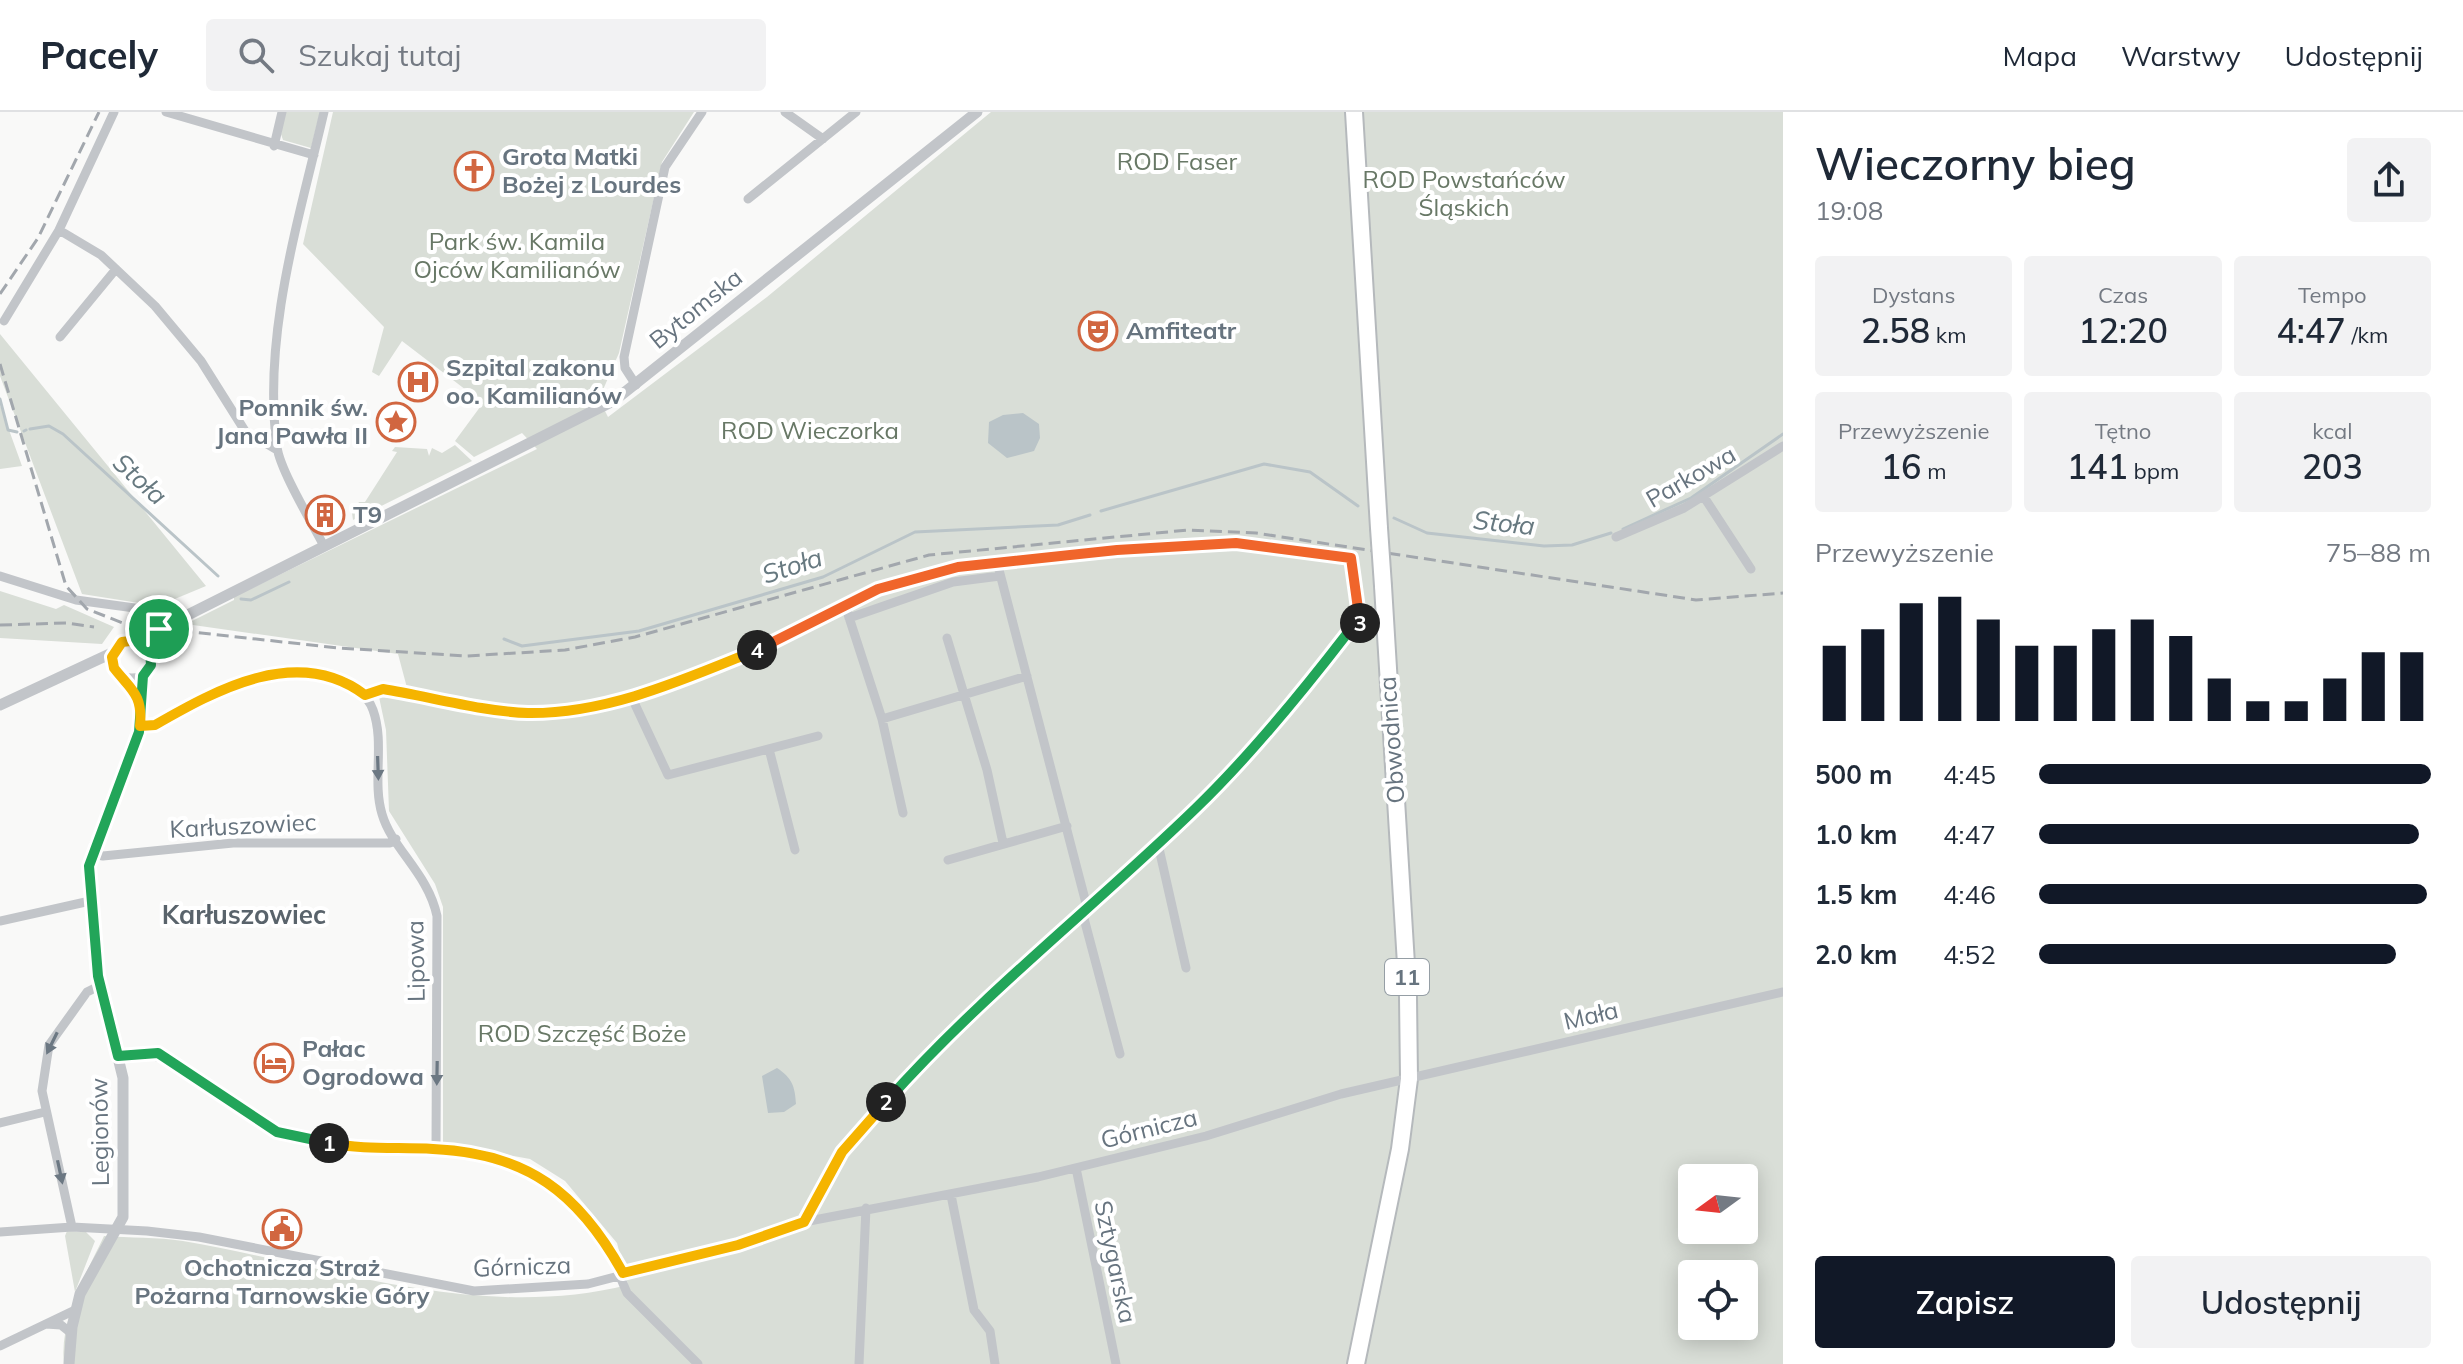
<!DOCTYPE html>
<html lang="pl">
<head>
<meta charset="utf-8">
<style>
  body { margin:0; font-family:Mulish,sans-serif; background:#f2f2f3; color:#1f2937; height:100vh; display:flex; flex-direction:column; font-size:30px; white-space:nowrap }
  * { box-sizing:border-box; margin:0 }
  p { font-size:26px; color:#747a83 }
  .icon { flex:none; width:44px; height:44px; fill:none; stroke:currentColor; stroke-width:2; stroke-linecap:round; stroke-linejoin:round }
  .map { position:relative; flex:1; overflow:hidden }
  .panel { display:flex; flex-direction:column; background:#fff; width:680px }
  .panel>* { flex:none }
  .needle { width:52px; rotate:255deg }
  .buttons { position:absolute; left:1678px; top:1052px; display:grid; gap:16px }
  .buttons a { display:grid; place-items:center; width:80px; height:80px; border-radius:8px; background:#fff; box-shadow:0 4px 20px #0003; font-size:40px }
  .pin { position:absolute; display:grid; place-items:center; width:68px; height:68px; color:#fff; margin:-34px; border:4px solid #fff; border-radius:50%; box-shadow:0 2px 8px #0007 }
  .km { position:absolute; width:40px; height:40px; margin:-20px; border-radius:50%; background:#222; color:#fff; font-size:22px; line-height:40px; text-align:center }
  .round { display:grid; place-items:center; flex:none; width:84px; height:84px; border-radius:8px; background:#f2f2f3 }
  .overview { display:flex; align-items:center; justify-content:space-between; height:136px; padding:0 32px }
  h1 { font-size:44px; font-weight:600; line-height:60px }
  .stats { display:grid; grid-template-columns:repeat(3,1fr); gap:12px; height:136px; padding:8px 32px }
  .stats div { display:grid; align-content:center; border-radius:8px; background:#f2f2f3; text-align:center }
  .stats b { font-size:34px; font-weight:600 }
  .stats small { font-size:22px; font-weight:400 }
  .stats p { font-size:22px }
  .chart { height:224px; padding:16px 32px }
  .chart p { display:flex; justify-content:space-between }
  .chart svg { width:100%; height:144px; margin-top:8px; stroke:#111827; stroke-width:6 }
  .action { display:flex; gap:16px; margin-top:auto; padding:16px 32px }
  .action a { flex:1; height:92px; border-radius:8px; background:#111827; color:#fff; font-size:32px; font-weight:600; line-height:92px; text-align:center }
  .action a+a { background:#f2f2f3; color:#1f2937 }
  ul { padding:0 32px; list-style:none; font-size:26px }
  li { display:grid; grid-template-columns:128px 96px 1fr; align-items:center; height:60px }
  li i { height:20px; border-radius:10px; background:#111827 }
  header { display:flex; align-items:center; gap:48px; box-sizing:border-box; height:112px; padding:0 40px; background:#fff; border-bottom:2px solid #e0e1e3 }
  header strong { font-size:38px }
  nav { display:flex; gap:44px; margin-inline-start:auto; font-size:28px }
  .search { width:560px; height:72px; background:#f2f2f3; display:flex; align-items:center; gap:20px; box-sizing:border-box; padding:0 28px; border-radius:8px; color:#747a83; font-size:30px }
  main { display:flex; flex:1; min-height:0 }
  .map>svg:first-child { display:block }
</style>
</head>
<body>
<header>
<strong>Pacely</strong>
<div class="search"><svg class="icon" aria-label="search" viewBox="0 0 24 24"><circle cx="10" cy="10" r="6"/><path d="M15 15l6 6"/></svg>Szukaj tutaj</div>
<nav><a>Mapa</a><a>Warstwy</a><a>Udostępnij</a></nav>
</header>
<main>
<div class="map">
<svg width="1783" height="1252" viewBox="0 0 1783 1252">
  <rect width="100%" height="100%" fill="#f9f9f8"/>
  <path fill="#d9ded7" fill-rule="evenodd" d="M285,0H320L311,36L283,28L281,22Z
    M333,0H694L662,50L619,241L599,287L608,305L767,185L991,0H1783V1252H64C59,1208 86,1162 104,1124C130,1126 157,1125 183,1129C329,1154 479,1210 628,1173L617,1131L565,1069L530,1047L443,1031V795L435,772L389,699L386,618L379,585L410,587L398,542L186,512L234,488V485L537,337L522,321L474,345L455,329L483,291L402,229L379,264L372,260L384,215L303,132ZM1692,1066H1744V1118H1692ZM1692,1162H1744V1214H1692Z
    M0,222L206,474L158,494L82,482L0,264Z
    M0,293L22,354L0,357Z
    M455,333L472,349L353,408L352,401L359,390H365L397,340L392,339L395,335L427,337L429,344L432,336L442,341Z
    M0,479L56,497L64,493L114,515L102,532L0,526Z
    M67,1119L86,1120L95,1129L75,1180L65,1124Z"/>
  <path fill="#bac4c8" d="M1023,301L1039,312L1040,326L1034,339L1007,346L988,331L989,310L1003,303Z
    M777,956C792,966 795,974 796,992L784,1000L768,1001L762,964Z"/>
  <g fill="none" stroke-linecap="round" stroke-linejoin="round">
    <path stroke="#bac4c8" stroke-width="3" d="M0,287L8,318L17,320
      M30,317L49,314L63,322L218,464
      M24,319L26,318
      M1101,399L1264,352L1310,360L1358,394
      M1394,406L1427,421L1544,434L1572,433L1611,421
      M1623,417L1691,386L1783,322
      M241,487L251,488L289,470
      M504,527L522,534L639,519L714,497L823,465L915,420L1058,413L1090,403"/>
    <defs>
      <path id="trunk" d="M1354,0L1379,416
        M1356,1252L1400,1037L1409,967L1408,885L1383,474"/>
    </defs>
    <use href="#trunk" stroke="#b5b9bc" stroke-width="20"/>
    <path stroke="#c2c5c9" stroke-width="9" d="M166,0L314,43
      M785,0L823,27
      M274,34L282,0
      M748,87L856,0
      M59,118L101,143L155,194L201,249L245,319L277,338
      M4,209L59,118L114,0
      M60,225L116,157
      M636,273L625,256L624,245L665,55L702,0
      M1704,385L1751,457
      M1616,425L1684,396L1783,334
      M324,434C312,411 280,358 277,335C262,224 299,107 324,0
      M998,454L1087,795
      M0,464L76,488L142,497L161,515
      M845,493L882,607L903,701
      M849,506L953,470L1000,464
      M947,526L987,658L1003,731
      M365,583L383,577L527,601L566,598L632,586L686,567L761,536L878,477L938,459L1117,438L1236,431L1351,446L1361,519L1346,523L1286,601L1198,694L945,924L842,1040L804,1110
      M632,586L668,663L818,624
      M882,607L1027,564
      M140,614H153C213,582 267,546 337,570C353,575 367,581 373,598C385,631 372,669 382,702C392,737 428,761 437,804L436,1037
      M769,637L795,738
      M1158,732L1186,856
      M92,742L103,744L233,731H390L396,727
      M948,748L1067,714
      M1082,799L1120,942
      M0,809L90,789
      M118,944C190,931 219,997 278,1020C361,1051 456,1019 536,1061C574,1080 604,1125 623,1161
      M0,1011L45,1000
      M1076,1056L1116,1252
      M951,1083L974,1198L990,1219L995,1252
      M72,1115L42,979L49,933L87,880L99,874
      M0,1120L72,1115L147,1119L199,1125L474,1179L588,1172L738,1133L804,1110L1038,1065L1206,1024L1341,982L1783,880
      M619,1162L627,1181L698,1252
      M46,1212L61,1213L71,1221
      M0,1234L75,1198
      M859,1252L866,1096"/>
    <path stroke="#c2c5c9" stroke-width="11" d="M112 547a20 20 0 1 1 40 0a20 20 0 1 1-40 0Z
      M138,528L615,288L977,0
      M0,593L114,540
      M69,1252L72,1215L80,1182L123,1105V966L98,864L89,760L95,732L139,620L143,564"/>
    <use href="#trunk" stroke="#fff" stroke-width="16"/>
    <path stroke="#a2a7ad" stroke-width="3" stroke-dasharray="12 6" stroke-linecap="butt" d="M0,182L38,126L99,0
      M0,252L66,474L87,497L128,513L338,536L466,544L565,538L635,525L929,443L1188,418L1256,421L1696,488L1783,481
      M0,513L66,511L94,515"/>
    <defs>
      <path id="trunk-bridge" d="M1379,416L1383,474"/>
    </defs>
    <use href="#trunk-bridge" stroke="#b5b9bc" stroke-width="20" stroke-linecap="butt"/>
    <use href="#trunk-bridge" stroke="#fff" stroke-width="16"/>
  </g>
  <defs><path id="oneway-solid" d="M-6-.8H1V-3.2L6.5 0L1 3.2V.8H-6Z" transform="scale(2)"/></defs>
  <g fill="#6c7883">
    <use href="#oneway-solid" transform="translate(378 656) rotate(88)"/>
    <use href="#oneway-solid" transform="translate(52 931) rotate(116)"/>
    <use href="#oneway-solid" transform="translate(437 961) rotate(91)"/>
    <use href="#oneway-solid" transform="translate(60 1060) rotate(78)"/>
  </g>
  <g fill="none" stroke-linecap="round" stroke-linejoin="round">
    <defs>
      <path id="split-1" d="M159,517L150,538L151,553L143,564L139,620L89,754L98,864L118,944L158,941L277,1020L329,1031"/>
      <path id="split-2" d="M329,1031C364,1038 398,1035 433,1037C527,1041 579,1081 623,1161L738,1133L804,1110L842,1040L886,990"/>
      <path id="split-3" d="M886,990C981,883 1093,796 1195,697C1250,644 1299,584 1346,523L1361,519L1360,511"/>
      <path id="split-4" d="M757,538L878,477L958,455L1117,438L1236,431L1351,446L1360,511"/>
      <path id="split-5" d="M159,517L138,528L122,530L112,545L114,556C131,578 143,582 140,614L155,613C216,578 298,532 365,583L383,577C427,584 485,600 528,601C608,602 685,567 757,538"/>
    </defs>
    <use href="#split-1" stroke="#fff" stroke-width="16"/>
    <use href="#split-2" stroke="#fff" stroke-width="16"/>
    <use href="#split-3" stroke="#fff" stroke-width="16"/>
    <use href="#split-4" stroke="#fff" stroke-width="16"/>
    <use href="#split-5" stroke="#fff" stroke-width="16"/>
    <use href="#split-1" stroke="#22a559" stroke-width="10"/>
    <use href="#split-2" stroke="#f5b400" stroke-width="10"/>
    <use href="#split-3" stroke="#22a559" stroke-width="10"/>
    <use href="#split-4" stroke="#f0652b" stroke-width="10"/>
    <use href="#split-5" stroke="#f5b400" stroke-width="10"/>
  </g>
  <defs>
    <symbol id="church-ring" viewBox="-11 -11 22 22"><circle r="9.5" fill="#fff" stroke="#d16640" stroke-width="1.5"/><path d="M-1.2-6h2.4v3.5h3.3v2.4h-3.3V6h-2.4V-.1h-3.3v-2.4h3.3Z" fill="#d16640"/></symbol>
    <symbol id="theatre-ring" viewBox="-11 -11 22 22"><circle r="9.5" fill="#fff" stroke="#d16640" stroke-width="1.5"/><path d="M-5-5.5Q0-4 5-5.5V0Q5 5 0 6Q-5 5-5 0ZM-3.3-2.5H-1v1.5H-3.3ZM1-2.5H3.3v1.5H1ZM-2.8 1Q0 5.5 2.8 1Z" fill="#d16640"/></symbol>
    <symbol id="hospital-ring" viewBox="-11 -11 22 22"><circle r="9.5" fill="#fff" stroke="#d16640" stroke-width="1.5"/><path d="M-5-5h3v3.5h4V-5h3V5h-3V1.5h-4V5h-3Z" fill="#d16640"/></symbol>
    <symbol id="sight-ring" viewBox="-11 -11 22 22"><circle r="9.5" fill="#fff" stroke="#d16640" stroke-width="1.5"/><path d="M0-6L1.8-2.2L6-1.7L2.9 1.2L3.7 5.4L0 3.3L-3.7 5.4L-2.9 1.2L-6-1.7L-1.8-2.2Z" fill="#d16640"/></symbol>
    <symbol id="building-ring" viewBox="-11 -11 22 22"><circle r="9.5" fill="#fff" stroke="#d16640" stroke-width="1.5"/><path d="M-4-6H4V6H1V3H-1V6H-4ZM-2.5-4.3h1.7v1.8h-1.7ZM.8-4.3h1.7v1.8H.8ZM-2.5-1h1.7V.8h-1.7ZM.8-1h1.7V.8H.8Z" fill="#d16640"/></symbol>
    <symbol id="hotel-ring" viewBox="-11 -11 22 22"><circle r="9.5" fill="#fff" stroke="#d16640" stroke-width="1.5"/><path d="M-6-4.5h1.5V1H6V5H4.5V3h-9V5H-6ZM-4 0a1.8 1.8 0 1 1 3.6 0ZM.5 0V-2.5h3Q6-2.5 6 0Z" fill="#d16640"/></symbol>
    <symbol id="civic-ring" viewBox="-11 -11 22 22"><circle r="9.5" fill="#fff" stroke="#d16640" stroke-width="1.5"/><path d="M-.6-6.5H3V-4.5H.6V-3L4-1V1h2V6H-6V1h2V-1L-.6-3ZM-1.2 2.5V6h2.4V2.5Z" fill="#d16640"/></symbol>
  </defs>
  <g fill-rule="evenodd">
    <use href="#church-ring" x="452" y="37" width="44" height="44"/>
    <use href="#theatre-ring" x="1076" y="197" width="44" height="44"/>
    <use href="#hospital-ring" x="396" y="248" width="44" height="44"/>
    <use href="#sight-ring" x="374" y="288" width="44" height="44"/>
    <use href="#building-ring" x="303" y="381" width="44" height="44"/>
    <use href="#hotel-ring" x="252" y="929" width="44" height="44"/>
    <use href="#civic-ring" x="260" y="1095" width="44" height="44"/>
  </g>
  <g text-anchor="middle" stroke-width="8" stroke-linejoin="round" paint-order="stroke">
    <rect fill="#fff" stroke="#959ea5" stroke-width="2" x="1385" y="847" width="44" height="36" rx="6"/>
    <g font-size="22" font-weight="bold" fill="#67747f">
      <text x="1407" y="873">11</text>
    </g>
    <g font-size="24" font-weight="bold" fill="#67747f" stroke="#fff" text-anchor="start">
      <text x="502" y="53">Grota Matki<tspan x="502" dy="28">Bożej z Lourdes</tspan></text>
      <text x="1126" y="227">Amfiteatr</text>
      <text x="446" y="264">Szpital zakonu<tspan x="446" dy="28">oo. Kamilianów</tspan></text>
      <text x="368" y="304" text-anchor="end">Pomnik św.<tspan x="368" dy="28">Jana Pawła II</tspan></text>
      <text x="353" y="411">T9</text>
      <text x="302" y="945">Pałac<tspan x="302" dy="28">Ogrodowa</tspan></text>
      <text x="282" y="1164" text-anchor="middle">Ochotnicza Straż<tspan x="282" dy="28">Pożarna Tarnowskie Góry</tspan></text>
    </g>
    <g font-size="24" fill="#687866" stroke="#fff">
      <text x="1177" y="58">ROD Faser</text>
      <text x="1464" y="76">ROD Powstańców<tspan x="1464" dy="28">Śląskich</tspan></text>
      <text x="517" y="138">Park św. Kamila<tspan x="517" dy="28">Ojców Kamilianów</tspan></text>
      <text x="810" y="327">ROD Wieczorka</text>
      <text x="582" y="930">ROD Szczęść Boże</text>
    </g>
    <g font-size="24" fill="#67747f" stroke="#fff">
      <text transform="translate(696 197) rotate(-39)" y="8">Bytomska</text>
      <text transform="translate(1691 365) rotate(-30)" y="8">Parkowa</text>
      <text transform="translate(1392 628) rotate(-94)" y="8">Obwodnica</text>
      <text transform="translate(243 714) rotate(-3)" y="8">Karłuszowiec</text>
      <text transform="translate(416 849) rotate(-91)" y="8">Lipowa</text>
      <text transform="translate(1591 904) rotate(-13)" y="8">Mała</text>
      <text transform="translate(1149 1017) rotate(-14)" y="8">Górnicza</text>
      <text transform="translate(100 1020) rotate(-91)" y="8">Legionów</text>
      <text transform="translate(1115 1150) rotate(78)" y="8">Sztygarska</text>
      <text transform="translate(522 1155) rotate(-2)" y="8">Górnicza</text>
    </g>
    <g font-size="26" font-style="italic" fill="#677980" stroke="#fff">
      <text transform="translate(140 367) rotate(42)" y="9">Stoła</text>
      <text transform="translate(1504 411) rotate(6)" y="9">Stoła</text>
      <text transform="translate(792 454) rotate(-18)" y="9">Stoła</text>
    </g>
    <g font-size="26" font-weight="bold" fill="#59636b" stroke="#fff">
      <text x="244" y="812">Karłuszowiec</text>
    </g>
  </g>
</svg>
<div class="buttons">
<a><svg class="needle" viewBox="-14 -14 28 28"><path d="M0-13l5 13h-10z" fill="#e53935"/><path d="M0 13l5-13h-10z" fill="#747a83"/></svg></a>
<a><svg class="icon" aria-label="locate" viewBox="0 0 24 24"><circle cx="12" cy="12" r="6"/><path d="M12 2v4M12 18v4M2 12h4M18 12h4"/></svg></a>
</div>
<div class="pin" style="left:159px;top:517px;background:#1e9e55"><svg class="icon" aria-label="arrive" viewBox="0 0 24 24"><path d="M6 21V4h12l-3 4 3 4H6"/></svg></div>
<b class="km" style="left:329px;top:1031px">1</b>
<b class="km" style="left:886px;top:990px">2</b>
<b class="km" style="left:1360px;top:511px">3</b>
<b class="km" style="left:757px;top:538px">4</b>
</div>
<section class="panel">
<div class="overview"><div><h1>Wieczorny bieg</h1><p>19:08</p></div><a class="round"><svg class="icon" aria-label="share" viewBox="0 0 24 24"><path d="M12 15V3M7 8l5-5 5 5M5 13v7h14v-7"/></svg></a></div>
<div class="stats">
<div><p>Dystans</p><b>2.58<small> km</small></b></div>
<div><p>Czas</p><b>12:20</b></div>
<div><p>Tempo</p><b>4:47<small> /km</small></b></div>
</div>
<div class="stats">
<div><p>Przewyższenie</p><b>16<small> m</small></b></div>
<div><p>Tętno</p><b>141<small> bpm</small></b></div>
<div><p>kcal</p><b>203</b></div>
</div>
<div class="chart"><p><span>Przewyższenie</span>75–88 m</p>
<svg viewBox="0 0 160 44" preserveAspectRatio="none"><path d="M5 44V21M15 44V16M25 44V8M35 44V6M45 44V13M55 44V21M65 44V21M75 44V16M85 44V13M95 44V18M105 44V31M115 44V38M125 44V38M135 44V31M145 44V23M155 44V23"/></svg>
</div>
<ul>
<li><b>500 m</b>4:45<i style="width:100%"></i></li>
<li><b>1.0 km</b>4:47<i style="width:97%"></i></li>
<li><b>1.5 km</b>4:46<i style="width:99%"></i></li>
<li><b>2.0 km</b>4:52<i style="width:91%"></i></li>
</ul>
<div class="action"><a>Zapisz</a><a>Udostępnij</a></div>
</section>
</main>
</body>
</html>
